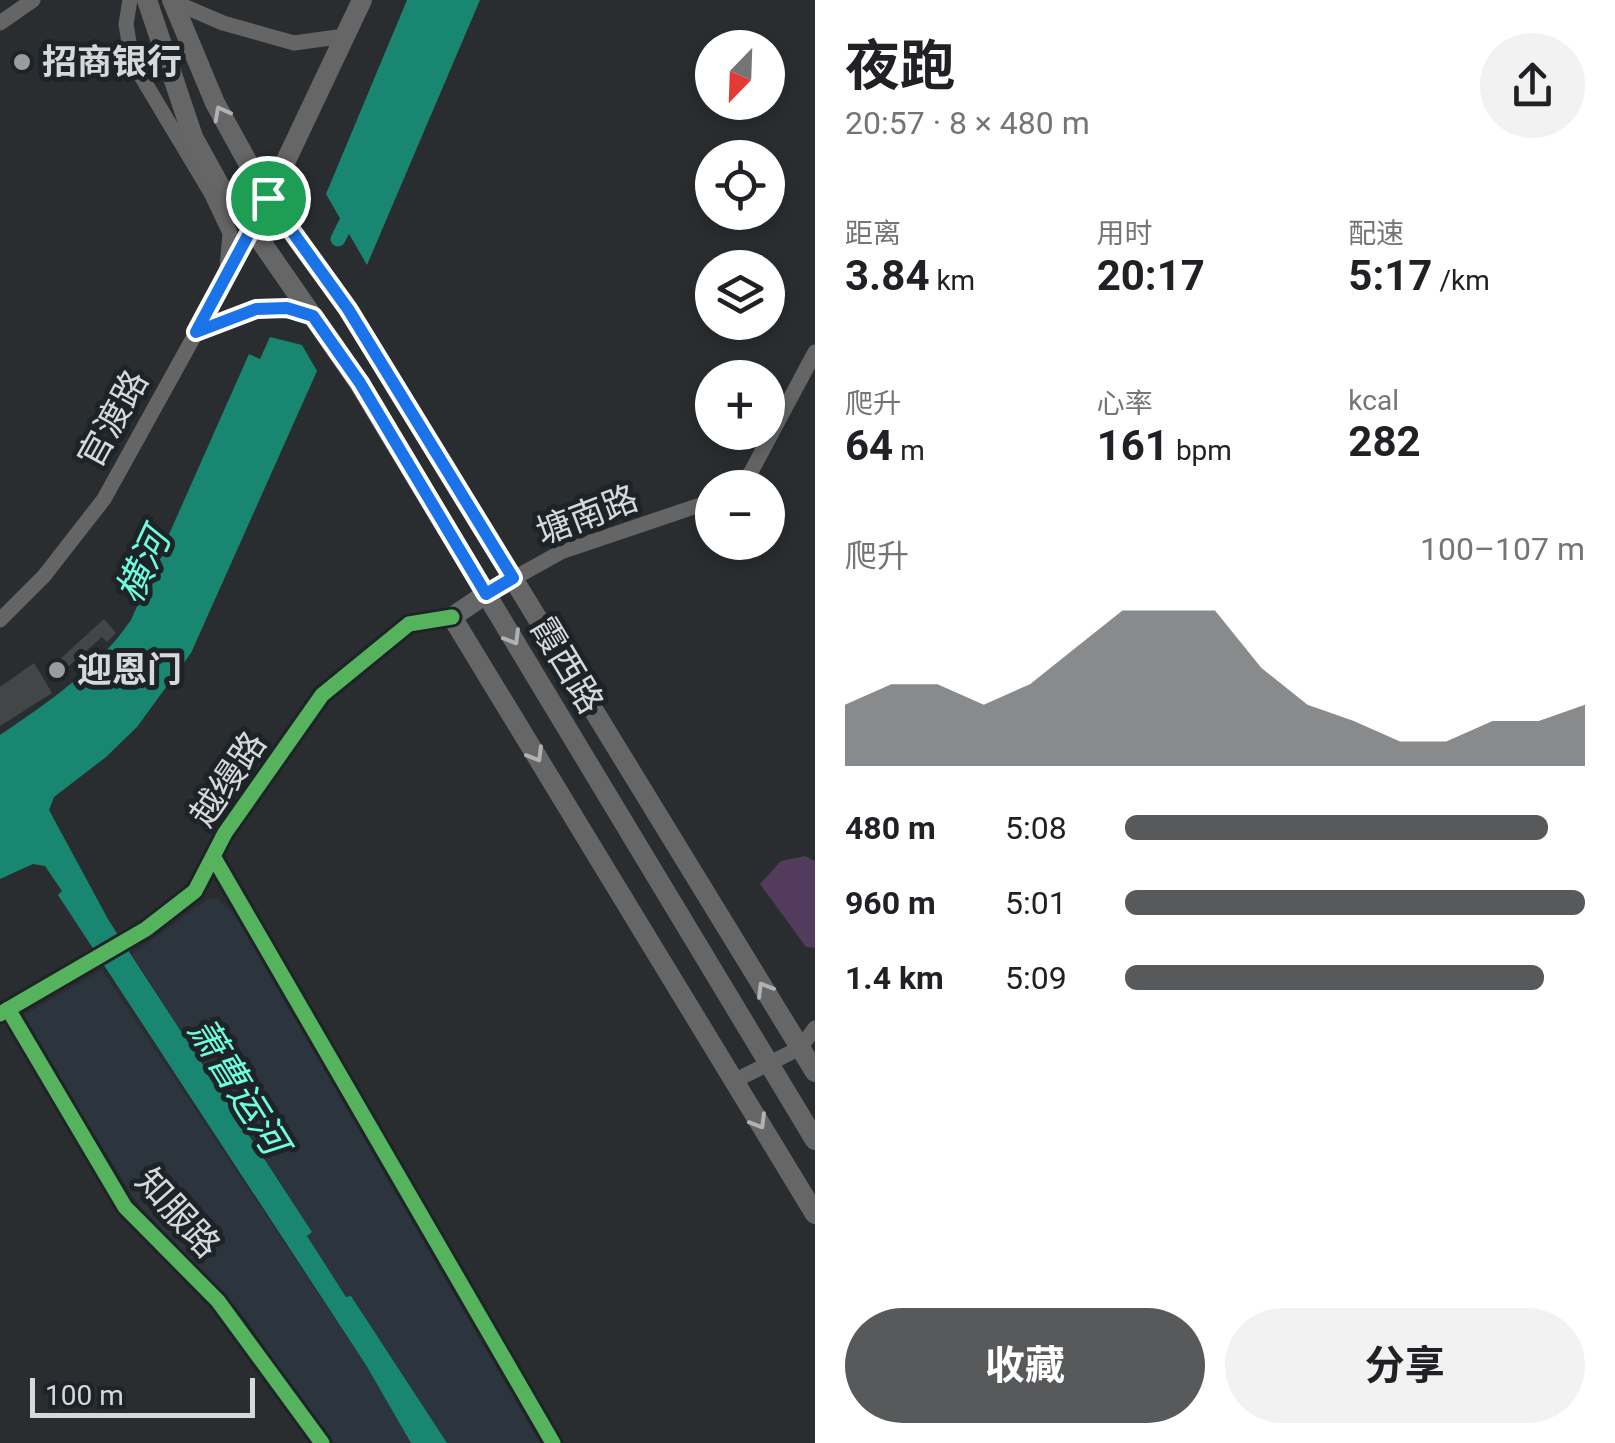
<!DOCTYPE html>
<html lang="zh">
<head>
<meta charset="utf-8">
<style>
  body { margin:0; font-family:Roboto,"Noto Sans SC",sans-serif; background:#f2f2f2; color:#202124; height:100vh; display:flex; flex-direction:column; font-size:38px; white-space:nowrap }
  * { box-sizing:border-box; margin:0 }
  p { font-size:32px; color:#757577 }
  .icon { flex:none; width:55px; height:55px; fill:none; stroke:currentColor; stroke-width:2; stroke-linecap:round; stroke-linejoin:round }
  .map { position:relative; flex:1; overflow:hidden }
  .drawer { display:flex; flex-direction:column; background:#fff; width:800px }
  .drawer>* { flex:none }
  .needle { width:65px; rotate:203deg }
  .buttons { position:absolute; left:695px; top:30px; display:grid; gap:20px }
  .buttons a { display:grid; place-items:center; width:90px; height:90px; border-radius:50%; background:#fff; box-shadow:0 5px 15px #0003; font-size:50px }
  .scale { position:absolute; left:30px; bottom:25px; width:225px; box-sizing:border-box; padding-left:10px; border:5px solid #d6d9dc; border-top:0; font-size:28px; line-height:35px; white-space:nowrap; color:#d6d9dc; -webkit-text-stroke:8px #1e2328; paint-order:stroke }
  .pin { position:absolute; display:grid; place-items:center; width:85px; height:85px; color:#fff; margin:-42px; border:5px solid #fff; border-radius:50%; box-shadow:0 2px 10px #0007 }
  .round { display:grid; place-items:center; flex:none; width:105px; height:105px; border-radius:52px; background:#f2f2f2 }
  .head { display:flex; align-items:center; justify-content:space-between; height:170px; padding:0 30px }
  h1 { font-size:55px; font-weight:700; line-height:75px }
  .figures { display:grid; grid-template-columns:repeat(3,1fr); gap:15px; height:170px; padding:10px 30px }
  .figures div { display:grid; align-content:center }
  .figures b { font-size:42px; font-weight:700 }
  .figures small { font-size:28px; font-weight:400 }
  .figures p { font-size:28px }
  .chart { height:280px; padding:20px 30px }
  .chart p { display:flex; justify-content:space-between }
  .chart svg { width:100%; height:180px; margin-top:10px; fill:#57595b; opacity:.7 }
  .button { display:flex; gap:20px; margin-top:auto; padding:20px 30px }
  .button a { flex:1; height:115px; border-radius:60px; background:#57595b; color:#fff; font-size:40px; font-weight:700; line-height:115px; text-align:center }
  .button a+a { background:#f2f2f2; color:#202124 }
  ul { padding:0 30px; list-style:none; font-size:32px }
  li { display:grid; grid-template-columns:160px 120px 1fr; align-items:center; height:75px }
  li i { height:25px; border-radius:12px; background:#57595b }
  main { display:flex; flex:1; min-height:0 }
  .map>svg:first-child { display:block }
</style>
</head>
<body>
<main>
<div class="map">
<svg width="815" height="1443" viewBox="0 0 815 1443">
  <rect width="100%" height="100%" fill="#2a2d2f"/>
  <path fill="#2c353d" d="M217,898L236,917L540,1443H447L351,1296L346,1298L307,1236L312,1232L132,955L206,900Z
    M102,970L366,1365L411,1443H329L245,1318L143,1212L21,1017Z"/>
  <path fill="#533b5e" d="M805,856L815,861V948L806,947L760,884L781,861Z"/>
  <path fill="#198672" d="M407,0H480L367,265L326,194Z
    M270,337L302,345L317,371L191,653L137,727L106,757L54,797L49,810L109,921L312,1232L307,1236L346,1297L351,1296L447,1443H411L366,1365L58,895L62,891L45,866L33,864L0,879V735C48,703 98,668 131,620L249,354L260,359Z"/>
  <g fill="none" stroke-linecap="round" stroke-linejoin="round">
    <path stroke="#198672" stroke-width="15" d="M338,239L352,211"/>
  </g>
  <path fill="#424647" d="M104,619L116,633L107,642L102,637L54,679L47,671Z
    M34,663L52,693L0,726V687Z"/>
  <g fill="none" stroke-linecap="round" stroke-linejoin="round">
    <path stroke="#656566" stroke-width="15" d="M130,0L126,24L132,61L211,193L230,233L227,269
      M172,1L223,23L294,43L345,36
      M0,23L33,0
      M195,333C241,315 264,302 313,316
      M738,488L751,472L815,352
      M486,594L561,552L712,501
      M0,620L44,576L104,499L253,230
      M213,856L553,1443
      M8,1009L125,1207L218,1301L322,1443
      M0,1014L146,929L195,891L225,833L322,695L409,624L452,617
      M734,1081L800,1048L815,1028"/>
    <path stroke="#666667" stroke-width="20" d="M147,0L193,137L225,195L253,230L359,383L815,1140
      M172,0L215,103L268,199L348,309L815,1072
      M265,205L362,0
      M486,594L452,617L815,1214"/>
    <defs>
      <path id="cycleway" d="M213,856L553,1443
        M8,1009L125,1207L218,1301L322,1443
        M0,1014L146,929L195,891L225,833L322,695L409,624L452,617"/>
    </defs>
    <use href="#cycleway" stroke="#1e2328" stroke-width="21"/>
    <use href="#cycleway" stroke="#56b35d" stroke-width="15"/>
  </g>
  <defs><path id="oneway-chevron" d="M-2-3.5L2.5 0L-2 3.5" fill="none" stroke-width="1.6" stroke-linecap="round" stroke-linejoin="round" transform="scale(2.5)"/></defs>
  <g stroke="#afb1b3">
    <use href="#oneway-chevron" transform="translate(221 113) rotate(-118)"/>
    <use href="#oneway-chevron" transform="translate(513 638) rotate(59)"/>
    <use href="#oneway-chevron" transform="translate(536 755) rotate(59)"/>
    <use href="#oneway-chevron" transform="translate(764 989) rotate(-121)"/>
    <use href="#oneway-chevron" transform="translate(759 1122) rotate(59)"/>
  </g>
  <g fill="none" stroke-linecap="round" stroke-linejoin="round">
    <defs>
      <path id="route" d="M268,198L348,309L513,578L486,594L360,383L313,316L287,308L256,309L196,332Z"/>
    </defs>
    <use href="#route" stroke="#fff" stroke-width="20"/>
    <use href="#route" stroke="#1a73e8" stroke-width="12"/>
  </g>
  <g fill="#9a9d9f" stroke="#1e2328" stroke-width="4">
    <circle cx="22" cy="62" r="10"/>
    <circle cx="57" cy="670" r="10"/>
  </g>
  <g text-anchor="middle" stroke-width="10" stroke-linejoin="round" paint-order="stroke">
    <g font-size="35" font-weight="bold" fill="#d6d9dc" stroke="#1e2328" text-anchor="start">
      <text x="42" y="74">招商银行</text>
      <text x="77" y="682">迎恩门</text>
    </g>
    <g font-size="35" fill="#d6d9dc" stroke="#1e2328">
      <text transform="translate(113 419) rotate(-61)" y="12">官渡路</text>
      <text transform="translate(587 515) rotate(-21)" y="12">塘南路</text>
      <text transform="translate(567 665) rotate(59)" y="12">霞西路</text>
      <text transform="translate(228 779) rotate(-56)" y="12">越缦路</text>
      <text transform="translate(178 1213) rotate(48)" y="12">知服路</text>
    </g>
    <g font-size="38" font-style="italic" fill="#6dfedd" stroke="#1e2328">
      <text transform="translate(143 566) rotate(-65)" y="13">横河</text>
      <text transform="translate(238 1086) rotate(58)" y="13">萧曹运河</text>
    </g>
  </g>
</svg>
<div class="buttons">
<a><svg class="needle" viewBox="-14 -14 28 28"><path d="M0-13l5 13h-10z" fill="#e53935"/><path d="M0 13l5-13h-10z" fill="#757577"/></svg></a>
<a><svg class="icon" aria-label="locate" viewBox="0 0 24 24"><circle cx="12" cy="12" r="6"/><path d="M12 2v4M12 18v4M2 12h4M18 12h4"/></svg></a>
<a><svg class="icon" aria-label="layers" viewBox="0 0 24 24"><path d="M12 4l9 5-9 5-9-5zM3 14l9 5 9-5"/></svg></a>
<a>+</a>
<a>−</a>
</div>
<div class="scale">100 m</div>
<div class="pin" style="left:268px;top:198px;background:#1e9e55"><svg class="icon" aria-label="arrive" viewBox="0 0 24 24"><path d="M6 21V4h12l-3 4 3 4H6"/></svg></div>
</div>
<section class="drawer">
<div class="head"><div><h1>夜跑</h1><p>20:57 · 8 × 480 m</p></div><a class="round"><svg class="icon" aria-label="share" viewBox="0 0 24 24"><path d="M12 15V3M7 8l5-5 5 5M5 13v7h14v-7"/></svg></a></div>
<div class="figures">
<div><p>距离</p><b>3.84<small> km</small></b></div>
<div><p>用时</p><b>20:17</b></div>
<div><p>配速</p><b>5:17<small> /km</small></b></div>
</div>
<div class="figures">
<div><p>爬升</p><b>64<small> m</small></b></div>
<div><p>心率</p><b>161<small> bpm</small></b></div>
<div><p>kcal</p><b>282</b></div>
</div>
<div class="chart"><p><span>爬升</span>100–107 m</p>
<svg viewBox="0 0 160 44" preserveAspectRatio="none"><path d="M0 44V29L10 24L20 24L30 29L40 24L50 15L60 6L70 6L80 6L90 20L100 29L110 33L120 38L130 38L140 33L150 33L160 29V44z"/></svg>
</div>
<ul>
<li><b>480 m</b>5:08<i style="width:92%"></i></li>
<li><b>960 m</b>5:01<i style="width:100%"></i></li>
<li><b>1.4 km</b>5:09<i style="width:91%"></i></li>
</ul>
<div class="button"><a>收藏</a><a>分享</a></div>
</section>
</main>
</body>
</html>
